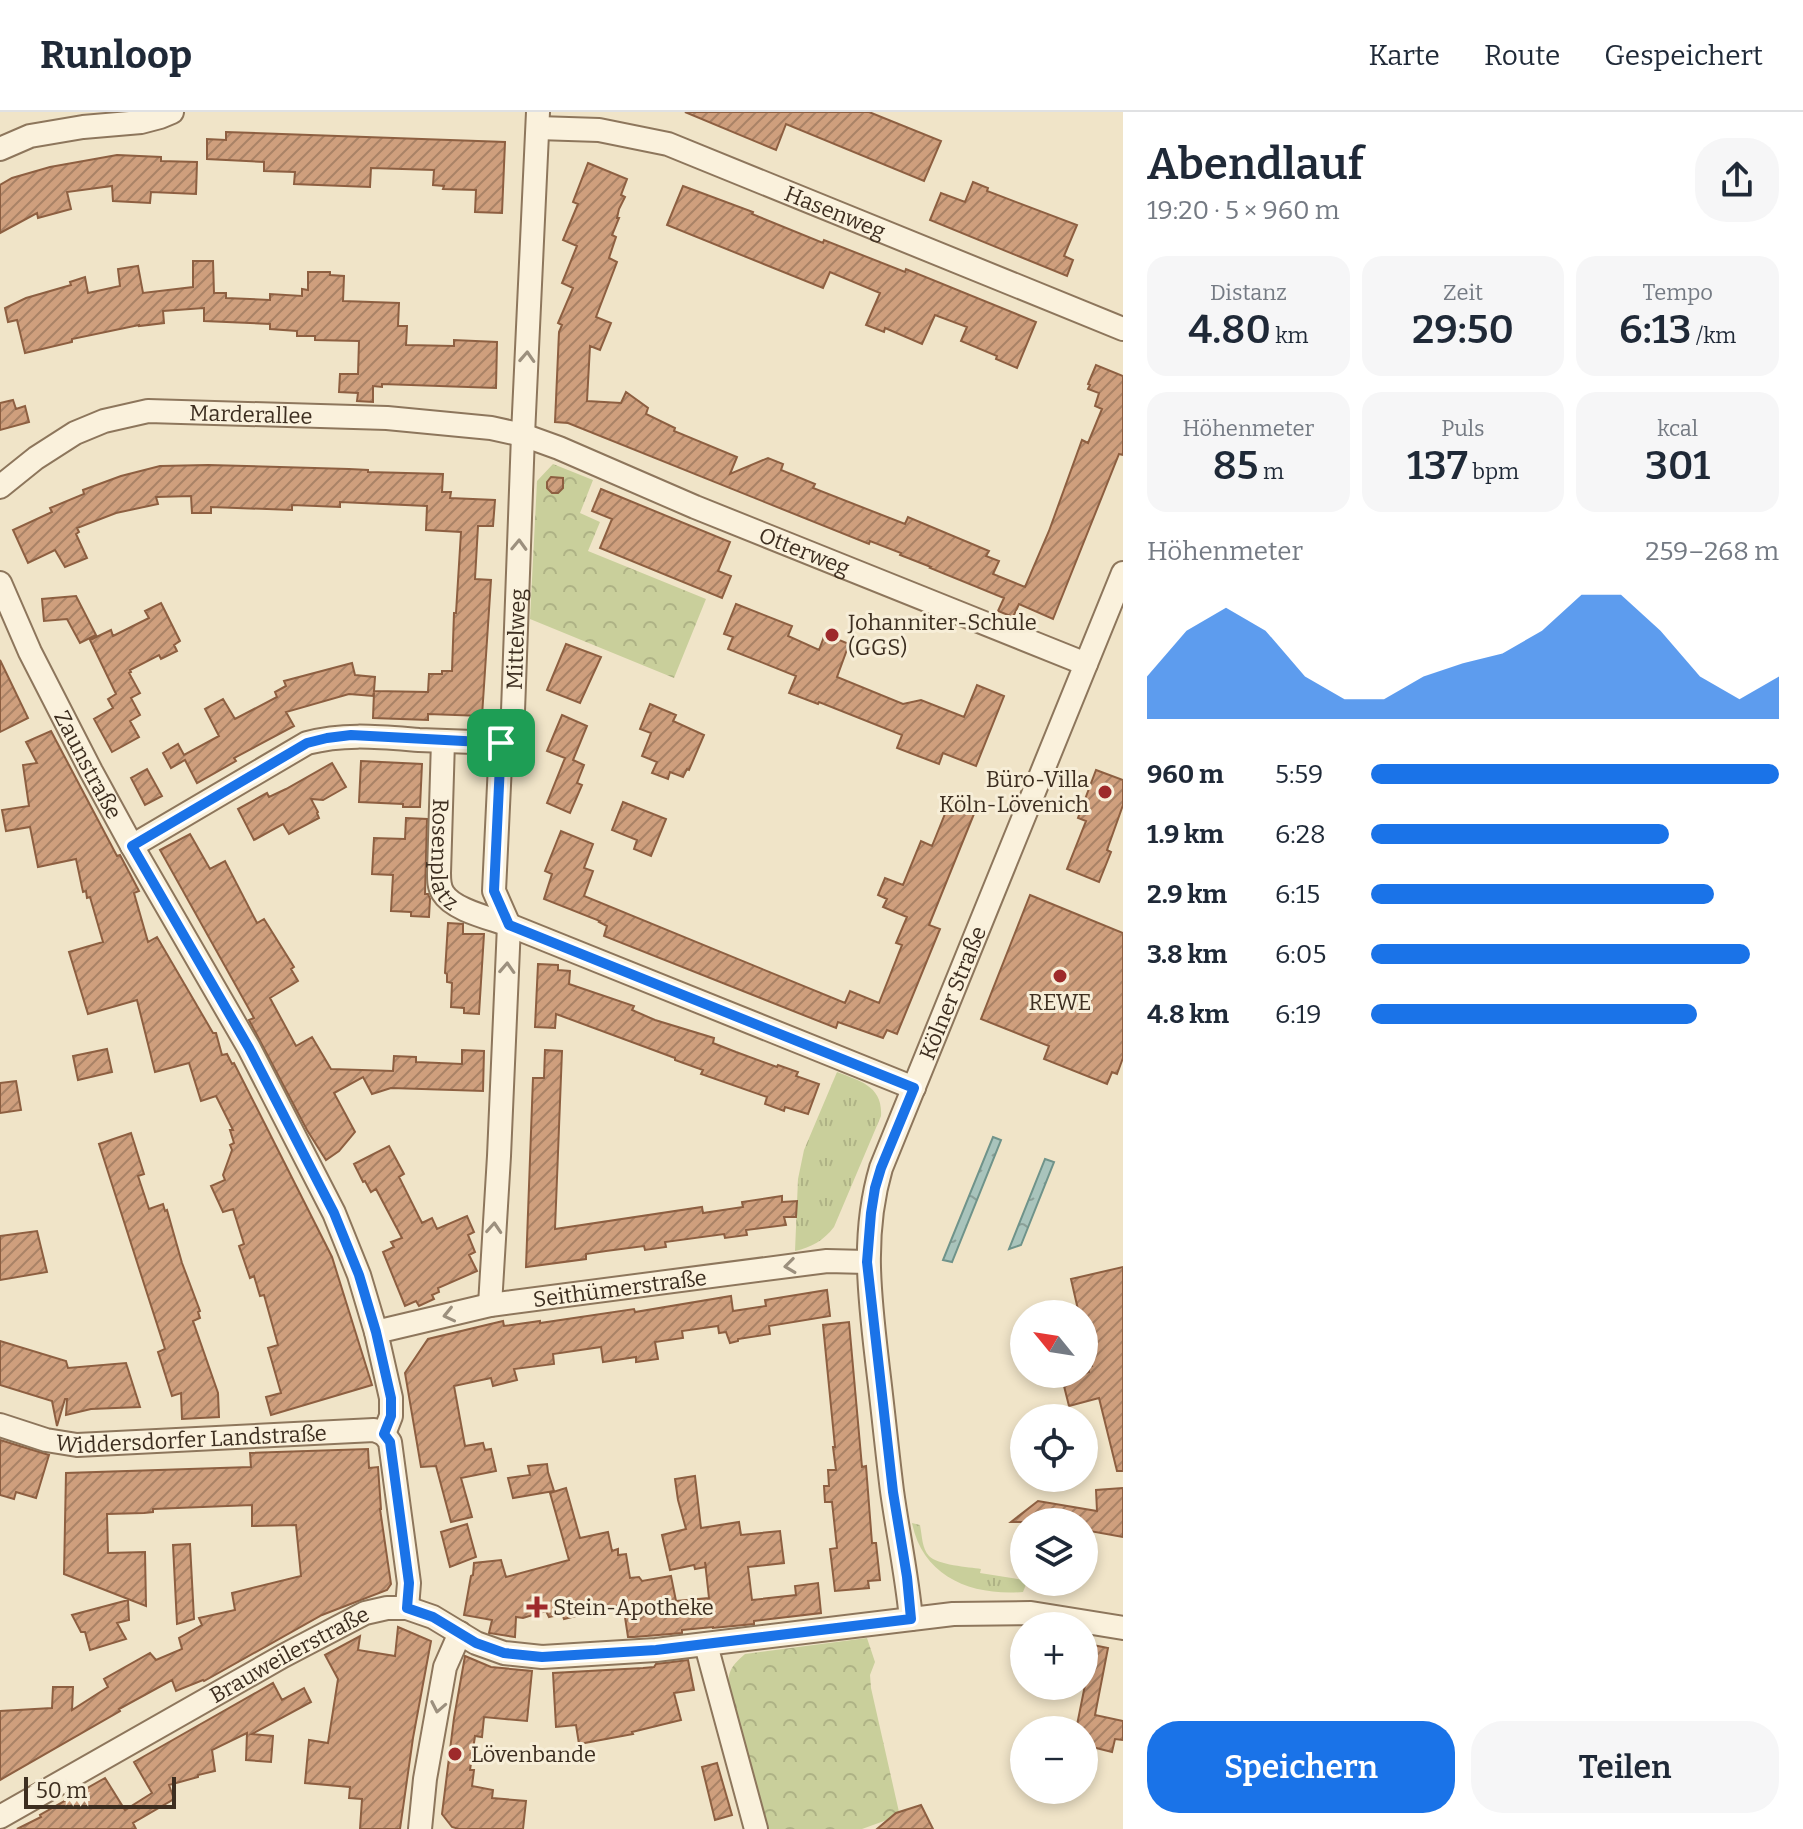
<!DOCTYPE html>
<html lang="de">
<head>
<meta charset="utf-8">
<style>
  body { margin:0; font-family:Bitter,serif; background:#f6f6f7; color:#1f2937; height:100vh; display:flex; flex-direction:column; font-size:30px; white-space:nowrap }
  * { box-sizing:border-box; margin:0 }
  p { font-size:26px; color:#747a83 }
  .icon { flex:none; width:44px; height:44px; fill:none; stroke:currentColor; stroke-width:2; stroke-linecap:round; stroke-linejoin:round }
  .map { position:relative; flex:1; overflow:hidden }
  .side { display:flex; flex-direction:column; background:#fff; width:680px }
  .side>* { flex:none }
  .needle { width:52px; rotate:300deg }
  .buttons { position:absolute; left:1010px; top:1188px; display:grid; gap:16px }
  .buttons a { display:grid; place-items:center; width:88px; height:88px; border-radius:50%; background:#fff; box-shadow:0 4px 12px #0003; font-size:40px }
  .scale { position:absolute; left:24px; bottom:20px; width:152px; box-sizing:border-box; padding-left:8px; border:4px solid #3d2e20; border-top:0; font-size:22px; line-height:28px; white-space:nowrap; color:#3d2e20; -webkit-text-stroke:6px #f7eed8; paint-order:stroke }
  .pin { position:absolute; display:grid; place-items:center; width:68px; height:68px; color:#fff; margin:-34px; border-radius:16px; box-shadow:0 4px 12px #0006 }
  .round { display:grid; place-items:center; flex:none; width:84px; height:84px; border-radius:32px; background:#f6f6f7 }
  .head { display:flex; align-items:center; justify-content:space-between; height:136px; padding:0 24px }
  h1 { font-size:44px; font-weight:600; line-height:60px }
  .metrics { display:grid; grid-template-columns:repeat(3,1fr); gap:12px; height:136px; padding:8px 24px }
  .metrics div { display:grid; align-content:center; border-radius:20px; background:#f6f6f7; text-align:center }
  .metrics b { font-size:40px; font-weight:600 }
  .metrics small { font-size:22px; font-weight:400 }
  .metrics p { font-size:22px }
  .chart { height:224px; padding:16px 24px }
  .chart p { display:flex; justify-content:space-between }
  .chart svg { width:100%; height:144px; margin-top:8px; fill:#1a73e8; opacity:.7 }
  .cta { display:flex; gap:16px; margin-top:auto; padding:16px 24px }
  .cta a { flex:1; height:92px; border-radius:32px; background:#1a73e8; color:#fff; font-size:32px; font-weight:600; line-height:92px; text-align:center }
  .cta a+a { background:#f6f6f7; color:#1f2937 }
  ul { padding:0 24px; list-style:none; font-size:26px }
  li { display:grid; grid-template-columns:128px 96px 1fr; align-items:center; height:60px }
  li i { height:20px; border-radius:10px; background:#1a73e8 }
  header { display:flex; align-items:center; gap:48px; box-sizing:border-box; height:112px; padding:0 40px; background:#fff; border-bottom:2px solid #e0e1e3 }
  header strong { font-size:38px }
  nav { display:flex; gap:44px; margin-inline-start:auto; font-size:28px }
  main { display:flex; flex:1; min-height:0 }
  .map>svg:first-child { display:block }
</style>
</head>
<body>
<header>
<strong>Runloop</strong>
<nav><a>Karte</a><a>Route</a><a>Gespeichert</a></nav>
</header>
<main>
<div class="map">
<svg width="1123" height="1717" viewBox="0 0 1123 1717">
  <defs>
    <pattern id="grass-tufts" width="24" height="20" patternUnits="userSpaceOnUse" patternTransform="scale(2)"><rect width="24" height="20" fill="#c9cf9b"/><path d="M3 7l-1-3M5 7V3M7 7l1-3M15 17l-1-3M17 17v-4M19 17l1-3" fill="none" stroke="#aeb285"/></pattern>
    <pattern id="park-crowns" width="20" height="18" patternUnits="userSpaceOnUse" patternTransform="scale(2)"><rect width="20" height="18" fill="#c9cf9b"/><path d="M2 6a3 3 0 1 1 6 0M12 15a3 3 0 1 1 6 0" fill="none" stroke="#aeb285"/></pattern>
    <pattern id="water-ripples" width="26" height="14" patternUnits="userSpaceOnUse" patternTransform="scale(2)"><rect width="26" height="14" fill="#a9c4bc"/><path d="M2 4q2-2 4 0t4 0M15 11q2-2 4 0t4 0" fill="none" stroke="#8ba098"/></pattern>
    <pattern id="building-hatch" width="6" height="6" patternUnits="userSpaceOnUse" patternTransform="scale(2)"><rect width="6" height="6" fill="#cf9f7d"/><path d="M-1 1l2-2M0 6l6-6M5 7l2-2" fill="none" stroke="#a98266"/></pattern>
  </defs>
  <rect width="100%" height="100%" fill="#f0e4c8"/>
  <path fill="url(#grass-tufts)" d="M837,960C860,969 883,974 881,1004L834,1115C823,1129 812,1135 795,1139L798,1067L804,1038Z
    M912,1411L920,1413C922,1423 922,1437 929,1444C937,1453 969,1455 981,1457L980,1461L1024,1468V1470H1027L1023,1480C971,1484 923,1465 912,1411Z"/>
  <path fill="url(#park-crowns)" d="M553,352L593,368L580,401L600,410L588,439L706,487L674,566L530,507L537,369Z
    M867,1526L875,1550L870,1563L871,1576L899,1700L897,1701L898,1704L862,1717H769L728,1581C728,1560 729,1556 745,1542Z"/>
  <path fill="url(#water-ripples)" stroke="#6f938a" stroke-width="2" d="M993,1025L1001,1028L952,1150L943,1148Z
    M1045,1047L1054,1050L1021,1133L1009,1137Z"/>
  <path fill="url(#building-hatch)" stroke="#8d5f41" stroke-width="2" d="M685,0H869L941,29L924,69L786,12L776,38Z
    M226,20L505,30L502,101L475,100L476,78L443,77L444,74L433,73L434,58L371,56L370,75L318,73L294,72L295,60L264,59V50L207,47V27L226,28Z
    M117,43L161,45V49L197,50L196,82L151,80L150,91L113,89L112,74L67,80L71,97L38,106L37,101L0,121V73L12,66L50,55Z
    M588,51L627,67L621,83L625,85L619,97L617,106H619L612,123L616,125L609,146L617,150L596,205L611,211L600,238L590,234L587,289L621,291L626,280L648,296L646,302L675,316L674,319L737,345L730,362L768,346L783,352L781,358L815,372L813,376L905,412L908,405L989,439L986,444L999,449L993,462L1025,475L1049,419L1082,328L1088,331L1102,297L1095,294L1099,281L1088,277L1090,273L1088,272L1096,253L1123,264V343L1119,342L1053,507L1019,492L1013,505L998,499L1004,486L930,456L931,455L900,443L901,441L870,429L869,432L568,311L555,310L559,220L562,213L558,211L573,176L562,171L577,134L563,128L578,92L573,90Z
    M973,70L988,76L987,79L1077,113L1064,144L1073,148L1067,164L930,108L941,81L965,90Z
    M683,74L753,100L752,102L823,131L824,128L905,160L906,157L1036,210L1017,256L996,247L997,244L961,229L967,215L935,203L922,232L885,216L884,220L866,213L880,181L830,160L823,176L667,113Z
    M193,149H213L214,181H226V186L270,188V182L302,184V177L308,178V160H330V163L344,164L343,189L399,191L398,214H407L406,233L454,234V228L497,230L496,276L382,272V275L373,274V290L357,289L358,281L339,280L340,262H358L359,229L315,228V224H297V219L270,217V212L204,209V196L163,199L164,211L139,214V213L72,227V230L25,241L17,208L8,210L5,196L26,186L71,173L70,170L85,165L88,181L120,174L118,157L138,154L143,181L193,175Z
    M13,288L16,297L25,294L29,310L0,318V291Z
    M208,353L349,357L368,358V360L443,362L442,380H451L450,386L495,388L493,414H478L475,467L491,468L482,604L428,602V608L373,606L374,580L373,584L349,582L286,600L294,614L234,646L236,649L197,671L185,648L171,656L163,641L178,632L184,643L219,624L205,597L223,587L235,607L277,585L275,580L286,574L284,569L352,551L355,563L375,565L374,579L428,580L429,562H442V559H452L454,501H456L461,420L426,418L427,394L340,390V395L292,393V398L211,395V401H192L191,384L156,385L158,392L116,401L77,416L79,420L76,422L87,446L65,455L55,438L28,451L13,418L52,400L50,396L84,382L83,378L121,364L160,354Z
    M551,365L563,366V376L558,381H552L547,376V370Z
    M601,377L730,430L718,459L731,464L722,486L600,436L612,407L592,399Z
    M76,484L96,523L80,531L67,507L44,509L42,487Z
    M161,491L180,529L174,533L177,539L161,547L159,543L130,558L131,560L129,561L140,581L131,586L140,603L130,609L139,625L112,640L94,607L113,596L108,587L116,582L90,528L111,518L113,524L149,506L145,499Z
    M736,492L792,514L788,524L819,538L825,522L849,532L837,565L903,592L921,588L964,605L977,573L1004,584L976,654L943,641L939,652L897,636L902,623L819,590L818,592L789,581L796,564L728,537L733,525L724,522Z
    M566,532L601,545L580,591L547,578Z
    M0,548L28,606L0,620Z
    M650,592L676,603L673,609L704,623L689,658L687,657L683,665L670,660L668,667L652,661L657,650L642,644L651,621L640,617Z
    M562,603L587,614L573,648L584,653L577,671L582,673L570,701L547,691L565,646L547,639Z
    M51,619L117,744L120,743L139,779L134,781L148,830L157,825L213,921H216L222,943L227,942L232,952L234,951L332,1145L372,1273L271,1303L266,1285L281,1281L268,1236L278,1233L264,1183L260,1184L254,1164L250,1166L239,1134L244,1132L233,1097L223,1100L211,1074L225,1068L223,1063L232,1038L230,1033L234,1031L230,1018H233L216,984L201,989L189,951L155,960L137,888L88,902L69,840L103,830L90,785L87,786L86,779L83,780L76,747L38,755L30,715L6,719L2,698L29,694L23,653L37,651L26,630Z
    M361,649L422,652L420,695H403V692L359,690Z
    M332,651L346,675L323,688L311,687L318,700L317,701L319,706L289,722L283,712L254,728L238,697L267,681L269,685L286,677Z
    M147,657L162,684L145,693L131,666Z
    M1096,658L1123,668V693L1107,738L1111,740L1099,770L1067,757L1086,709L1078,706Z
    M951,687L976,697L929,813L940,817L897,922L887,918L883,926L838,910L836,916L604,824L607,814L599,810L600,809L544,787L552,762L545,759L561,719L593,732L584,756L593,759L584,784L845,891L850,879L879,891L902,833L896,831L907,805L883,795L887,787L878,783L885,766L903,773L921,729L932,734Z
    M623,690L666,707L651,744L634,737L637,728L612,718Z
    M406,706L427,707L425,782H428L430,787L429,805L411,804V800L391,799L393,763L372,762L374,726L405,727Z
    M190,722L210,757L225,749L257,811L264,807L294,855L291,857L298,869L270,886L296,934L312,925L331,957L393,959L394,944L416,945V950L462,952V938L484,939L483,979L391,976L372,982L363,965L334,981L355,1020L339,1039L326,1048L307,1018L249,908L254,906L160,738Z
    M1030,783L1123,821V946L1117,962L1112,960L1107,972L1044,947L1049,934L981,907Z
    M448,811L463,812V822H484L479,902L464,901V896L451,895L452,871L447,870V862L445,861Z
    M538,852L558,853V858L570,859L569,872L634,894L632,898L655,908L714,926L713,931L736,940L777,955L778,953L798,960L796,964L819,972L808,1002L785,995L784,999L765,992L767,985L701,962L703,958L675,948V946L556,902L555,916L535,915Z
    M107,937L112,960L78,968L73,944Z
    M545,938L562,939L555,1117L702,1095L703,1101L743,1095L742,1090L782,1084V1090L797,1089L796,1105H784L786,1113L746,1118L747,1123L725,1126L724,1122L665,1130L666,1135L645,1138L644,1134L606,1139L586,1142V1147L526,1155L533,966H544Z
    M16,969L21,998L0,1001V971Z
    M131,1021L144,1062L138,1064L149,1097L163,1092L165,1099L167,1098L182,1151L200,1199L198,1200L200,1206L193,1209L218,1281L219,1305L182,1307L181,1281L172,1284L158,1240L165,1237L99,1032Z
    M389,1034L404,1062L399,1065L422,1111L432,1106L437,1117L467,1104L474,1120L468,1123L475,1140L469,1143L477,1159L438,1176L439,1180L432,1183L434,1187L419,1194L416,1189L405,1194L383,1140L394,1135L391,1130L402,1126L376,1077L371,1080L365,1069L363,1070L354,1052Z
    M37,1119L47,1160L0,1168V1124Z
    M1123,1155V1359H1117L1099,1286L1069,1294L1062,1266L1084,1262L1089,1260L1088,1255L1092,1254L1084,1221V1202H1079L1071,1167Z
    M827,1178L830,1204L769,1214L770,1222L738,1227V1229L730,1231L726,1220L719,1221L718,1214L682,1219L683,1226L655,1230L658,1247L636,1250V1245L603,1250L601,1235L553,1242L554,1252L514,1257L517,1268L493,1274L491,1266L454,1274L465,1334L483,1331L485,1338L491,1337L496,1359L461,1366L472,1405L451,1410L436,1354L421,1355L405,1261L428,1227L503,1209L504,1214L540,1209V1211L634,1197L635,1200L731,1184L733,1199L766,1194L765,1188Z
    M849,1210L862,1355L866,1354L872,1431H876L880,1468L868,1469L869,1476L835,1479L830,1437L837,1436L832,1390H825L824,1374H829L828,1358H836L833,1335H835L823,1213Z
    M0,1229L66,1249L68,1256L126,1251L140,1295L91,1297L66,1303L67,1287H65L57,1314L52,1289L0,1273Z
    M0,1328L49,1343L36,1386L16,1380L14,1387L0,1383Z
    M368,1337L369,1356L378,1355L381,1397H380L391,1472L387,1478L322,1503L204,1569L203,1568L176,1579L172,1568L119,1597L120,1599L0,1668V1599L52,1596L53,1575H73L72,1598L108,1575L104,1567L150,1541L156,1548L182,1537L179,1526L202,1513L199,1506L235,1498L232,1481L301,1464L296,1413L252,1414V1393L153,1397V1400L144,1401L107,1402L108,1441L145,1440L146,1494L64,1462L66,1361L251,1355L250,1341Z
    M547,1352L548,1360L554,1379L513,1386L508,1366L530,1363L528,1354Z
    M695,1364L701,1416L739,1410L741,1423L780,1419L784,1451L748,1455L752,1488L796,1483L795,1474L818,1471L821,1501L754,1509V1512L713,1516V1515L682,1518V1521L634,1525H628L623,1492L564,1507L562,1502L549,1505L546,1499L523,1506L516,1505L515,1525L489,1521L492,1508L464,1503L471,1464L473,1463L474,1451L501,1448L506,1465L569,1448L550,1381L566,1376L580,1426L608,1420L612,1439L618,1437V1443L626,1442L630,1466L639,1465L642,1469L671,1464L676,1489L709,1486L705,1450L706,1455L695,1457L694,1453L670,1458L662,1423L686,1417L678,1388L675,1367Z
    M1123,1376V1425L1084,1418V1410H1011L1038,1389L1097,1399L1096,1378Z
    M467,1412L476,1445L450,1455L441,1420Z
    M190,1432L194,1507L177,1512L173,1433Z
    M128,1488L129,1508L117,1511L126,1527L90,1538L85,1520H81L72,1503Z
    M398,1515L431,1529L413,1626L400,1717H360L362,1687L349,1686L350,1675L305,1671L309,1628L328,1631L338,1567L325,1543L360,1524L358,1538L395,1544Z
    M1093,1533L1108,1536L1095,1603L1123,1609V1628L1115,1627L1112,1640L1084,1633V1618H1076Z
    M465,1544L491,1555L532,1559L527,1609L484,1605L482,1625L475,1624L470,1658H474L472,1674L493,1678L492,1686L526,1689L523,1717H459L452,1715L442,1702L454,1606Z
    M688,1548L694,1578L674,1581L681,1608L632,1620L633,1622L579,1632L576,1613L556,1615L553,1561L643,1556L654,1555L656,1552Z
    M273,1571L282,1588L304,1576L311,1590L252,1622L273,1624L271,1650L246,1648L247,1621L212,1638L215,1659L198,1663V1665L169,1673L174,1687L133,1711L136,1717H17L41,1705L40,1703L105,1666L125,1698L152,1681L134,1650Z
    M717,1651L732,1703L715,1708L702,1655Z
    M921,1693L933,1717H877L896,1701Z"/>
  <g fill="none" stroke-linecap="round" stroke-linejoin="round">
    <defs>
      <g id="minor">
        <path id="s1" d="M538,16L599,18L668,32L1123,217"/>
        <path d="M0,37L30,24L83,15L141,10L160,5L172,0"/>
        <path id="s2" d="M0,375L36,346L75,321L104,309L148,299L387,306L491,316L523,323L559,336L695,395L1086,552"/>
        <path id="s3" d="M0,471L30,540L91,659L132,734L249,936L334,1101L359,1163L376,1220L391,1286V1304L384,1322"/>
        <path id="s4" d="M443,629L439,761C439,768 439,775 443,781C453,798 490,806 509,813L914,976"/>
        <path d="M132,734L307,631C344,621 380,625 419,628C446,629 473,630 501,631"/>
        <path id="s5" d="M490,1193L499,1044L509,813L494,779L501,631L513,599L523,323L538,0"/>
        <path id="s6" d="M376,1220L490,1193L827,1149L867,1150"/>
        <path id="s7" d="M0,1313L46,1328L77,1333L374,1318L384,1322"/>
        <path d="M384,1322L390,1330L407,1456L409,1471L407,1496"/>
        <path id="s8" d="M911,1507C907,1464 898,1422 892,1379C887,1339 883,1298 878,1257C870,1188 861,1124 881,1056L1123,461"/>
        <path d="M706,1533L756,1717"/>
        <path id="s9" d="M0,1705L283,1544L365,1501L387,1496H407L433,1505L476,1531L504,1541L542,1545L656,1538L953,1502L1031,1501L1123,1516"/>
        <path d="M420,1717L425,1667L445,1555L460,1521"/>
      </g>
    </defs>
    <use href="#minor" stroke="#8d765c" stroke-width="26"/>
    <use href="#minor" stroke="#faf1dc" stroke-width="22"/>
  </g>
  <defs><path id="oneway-chevron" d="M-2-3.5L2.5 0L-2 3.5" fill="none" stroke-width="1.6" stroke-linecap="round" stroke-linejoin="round" transform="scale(2)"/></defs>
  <g stroke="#9c907e">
    <use href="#oneway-chevron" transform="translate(527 245) rotate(-87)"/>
    <use href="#oneway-chevron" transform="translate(519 433) rotate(-88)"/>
    <use href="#oneway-chevron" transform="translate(507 856) rotate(-87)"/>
    <use href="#oneway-chevron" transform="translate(494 1116) rotate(-86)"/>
    <use href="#oneway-chevron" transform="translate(790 1154) rotate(173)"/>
    <use href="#oneway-chevron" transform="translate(449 1203) rotate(167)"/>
    <use href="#oneway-chevron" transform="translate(438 1595) rotate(101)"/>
  </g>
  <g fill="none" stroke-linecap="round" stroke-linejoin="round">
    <defs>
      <path id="route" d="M351,623L501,631L494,779L509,813L914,976L881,1056L875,1076L871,1101L867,1150L893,1380L907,1465L911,1507L656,1538L542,1545L504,1541L476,1531L433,1505L407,1496L409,1471L407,1456L390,1330L384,1322L391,1304V1286L376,1220L359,1163L334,1101L249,936L132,734L307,631L327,626Z"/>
    </defs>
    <use href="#route" stroke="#fff" stroke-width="16"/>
    <use href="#route" stroke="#1a73e8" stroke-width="10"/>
  </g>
  <g fill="#9e2a2b" stroke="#f7eed8" stroke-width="3">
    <circle cx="832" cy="523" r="8"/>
    <circle cx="1105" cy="680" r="8"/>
    <circle cx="1060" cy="864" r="8"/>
    <path d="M533 1483h8v8h8v8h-8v8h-8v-8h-8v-8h8z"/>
    <circle cx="455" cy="1642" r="8"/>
  </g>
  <g text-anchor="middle" stroke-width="6" stroke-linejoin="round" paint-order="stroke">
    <g font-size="22" fill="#3d2e20" stroke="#f7eed8">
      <text dy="8" stroke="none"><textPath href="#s1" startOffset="312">Hasenweg</textPath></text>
      <text dy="8" stroke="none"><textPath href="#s2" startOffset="272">Marderallee</textPath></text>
      <text dy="8" stroke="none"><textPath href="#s2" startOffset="850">Otterweg</textPath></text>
      <text dy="8" stroke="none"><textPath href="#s5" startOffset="672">Mittelweg</textPath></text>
      <text dy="8" stroke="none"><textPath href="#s3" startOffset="202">Zaunstraße</textPath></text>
      <text dy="8" stroke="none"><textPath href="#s4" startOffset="114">Rosenplatz</textPath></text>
      <text dy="8" stroke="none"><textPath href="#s8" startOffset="644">Kölner Straße</textPath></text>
      <text dy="8" stroke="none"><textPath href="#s6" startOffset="248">Seithümerstraße</textPath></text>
      <text dy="8" stroke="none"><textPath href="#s7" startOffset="194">Widdersdorfer Landstraße</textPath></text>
      <text dy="8" stroke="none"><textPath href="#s9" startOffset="332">Brauweilerstraße</textPath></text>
    </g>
    <g font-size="22" fill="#3d2e20" stroke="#f7eed8" text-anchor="start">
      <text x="848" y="518">Johanniter-Schule<tspan x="848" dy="25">(GGS)</tspan></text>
      <text x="1089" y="675" text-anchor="end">Büro-Villa<tspan x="1089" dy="25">Köln-Lövenich</tspan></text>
      <text x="1060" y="898" text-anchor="middle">REWE</text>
      <text x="553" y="1503">Stein-Apotheke</text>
      <text x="471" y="1650">Lövenbande</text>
    </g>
  </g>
</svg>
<div class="buttons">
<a><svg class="needle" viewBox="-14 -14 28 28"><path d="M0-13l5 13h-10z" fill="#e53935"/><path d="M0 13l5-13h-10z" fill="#747a83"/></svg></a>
<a><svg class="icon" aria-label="locate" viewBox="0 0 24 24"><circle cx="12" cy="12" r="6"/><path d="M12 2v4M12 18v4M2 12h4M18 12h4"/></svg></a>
<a><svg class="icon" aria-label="layers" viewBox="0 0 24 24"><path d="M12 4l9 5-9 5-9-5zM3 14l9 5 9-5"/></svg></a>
<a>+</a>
<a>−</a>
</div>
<div class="scale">50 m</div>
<div class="pin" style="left:501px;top:631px;background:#1e9e55"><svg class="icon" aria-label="arrive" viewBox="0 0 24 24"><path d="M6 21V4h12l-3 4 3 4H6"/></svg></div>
</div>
<section class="side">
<div class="head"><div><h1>Abendlauf</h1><p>19:20 · 5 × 960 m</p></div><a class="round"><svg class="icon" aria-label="share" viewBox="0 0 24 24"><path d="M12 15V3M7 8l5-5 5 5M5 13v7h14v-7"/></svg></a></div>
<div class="metrics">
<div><p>Distanz</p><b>4.80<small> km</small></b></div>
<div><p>Zeit</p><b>29:50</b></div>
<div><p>Tempo</p><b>6:13<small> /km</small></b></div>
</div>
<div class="metrics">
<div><p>Höhenmeter</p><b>85<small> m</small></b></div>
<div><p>Puls</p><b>137<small> bpm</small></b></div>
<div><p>kcal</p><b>301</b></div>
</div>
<div class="chart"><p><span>Höhenmeter</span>259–268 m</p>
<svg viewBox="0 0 160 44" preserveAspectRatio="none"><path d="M0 44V31L10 17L20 10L30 17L40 31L50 38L60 38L70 31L80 27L90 24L100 17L110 6L120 6L130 17L140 31L150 38L160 31V44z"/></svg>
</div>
<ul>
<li><b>960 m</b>5:59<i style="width:100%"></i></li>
<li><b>1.9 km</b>6:28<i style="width:73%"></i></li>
<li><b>2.9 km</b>6:15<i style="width:84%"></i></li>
<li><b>3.8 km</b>6:05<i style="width:93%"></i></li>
<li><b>4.8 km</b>6:19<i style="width:80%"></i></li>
</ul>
<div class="cta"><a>Speichern</a><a>Teilen</a></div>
</section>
</main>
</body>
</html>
